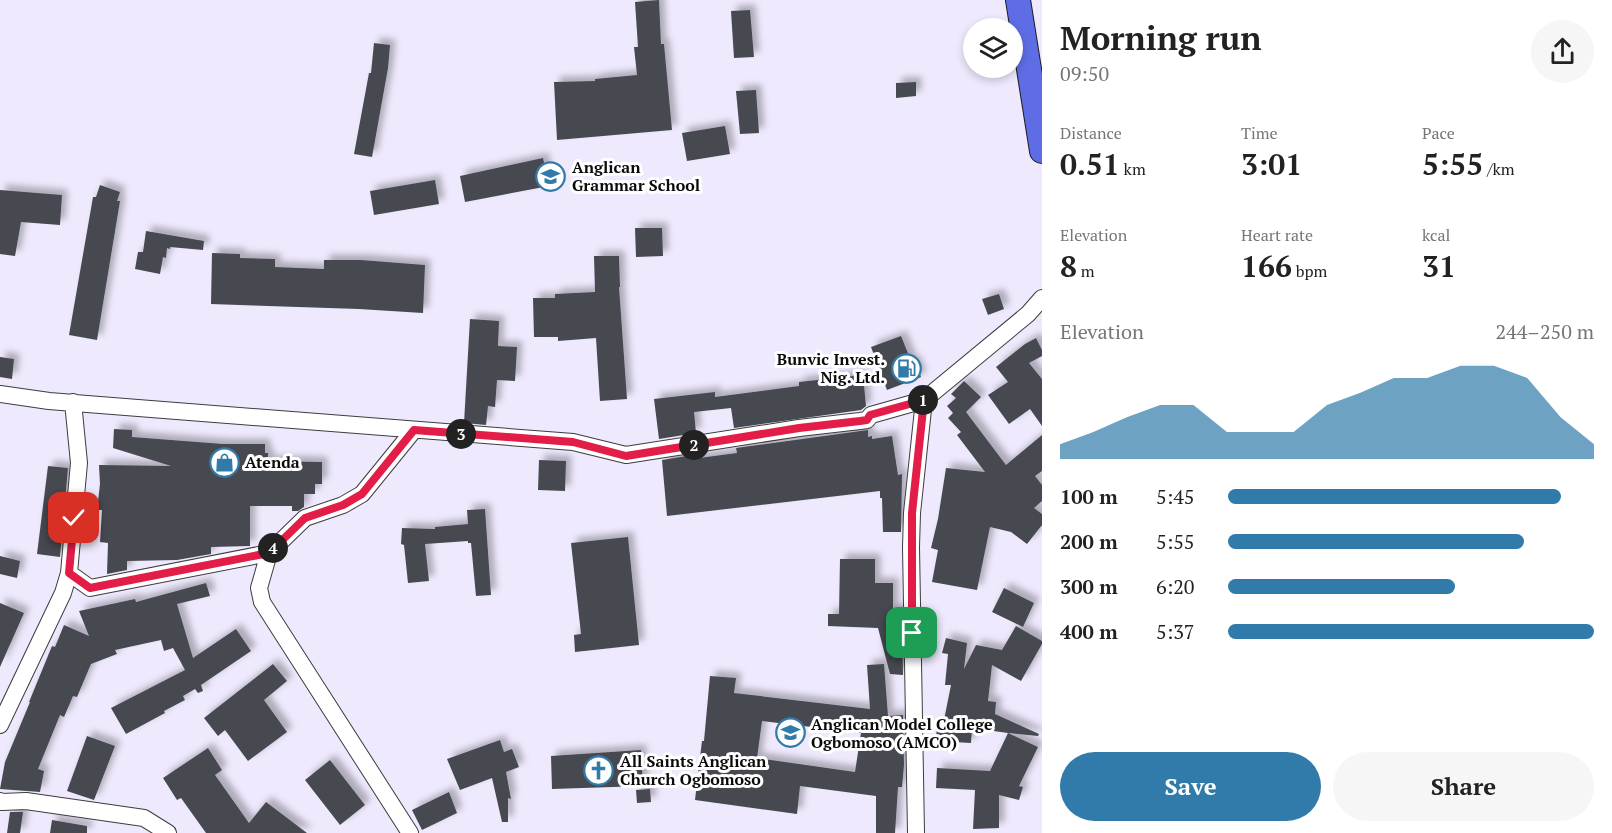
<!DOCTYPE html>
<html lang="en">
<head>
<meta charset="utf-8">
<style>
  body { margin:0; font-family:"PT Serif",serif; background:#f6f6f6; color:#222; height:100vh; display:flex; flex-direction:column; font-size:22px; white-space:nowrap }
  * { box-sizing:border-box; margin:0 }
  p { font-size:20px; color:#767676 }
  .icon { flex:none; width:33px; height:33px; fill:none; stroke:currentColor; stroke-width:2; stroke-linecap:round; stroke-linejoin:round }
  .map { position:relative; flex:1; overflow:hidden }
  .panel { display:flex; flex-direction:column; background:#fff; width:570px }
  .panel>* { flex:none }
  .controls { position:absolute; left:963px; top:18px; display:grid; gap:12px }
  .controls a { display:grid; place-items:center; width:60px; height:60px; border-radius:50%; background:#fff; box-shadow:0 3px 9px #0003; font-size:30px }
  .pin { position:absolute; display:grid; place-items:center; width:51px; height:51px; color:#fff; margin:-26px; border-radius:12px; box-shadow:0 3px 9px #0006 }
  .km { position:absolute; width:30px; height:30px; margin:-15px; border-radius:50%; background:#222; color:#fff; font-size:16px; line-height:30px; text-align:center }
  .round { display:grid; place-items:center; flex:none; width:63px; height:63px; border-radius:32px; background:#f6f6f6 }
  .overview { display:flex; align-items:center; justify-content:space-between; height:102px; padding:0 18px }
  h1 { font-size:33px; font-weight:600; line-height:45px }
  .figures { display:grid; grid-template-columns:repeat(3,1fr); gap:9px; height:102px; padding:6px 18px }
  .figures div { display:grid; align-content:center }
  .figures b { font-size:30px; font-weight:600 }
  .figures small { font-size:16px; font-weight:400 }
  .figures p { font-size:16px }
  .chart { height:168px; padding:12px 18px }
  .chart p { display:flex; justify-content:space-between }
  .chart svg { width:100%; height:108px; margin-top:6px; fill:#317baa; opacity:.7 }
  .cta { display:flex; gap:12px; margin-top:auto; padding:12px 18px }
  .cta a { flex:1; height:69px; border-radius:36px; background:#317baa; color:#fff; font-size:24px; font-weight:600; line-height:69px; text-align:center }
  .cta a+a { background:#f6f6f6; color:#222 }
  ul { padding:0 18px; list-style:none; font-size:20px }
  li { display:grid; grid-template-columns:96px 72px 1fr; align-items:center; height:45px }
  li i { height:15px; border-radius:8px; background:#317baa }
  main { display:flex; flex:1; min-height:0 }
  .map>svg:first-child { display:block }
</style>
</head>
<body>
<main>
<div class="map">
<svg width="1042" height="833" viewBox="0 0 1042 833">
  <defs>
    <filter id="shadow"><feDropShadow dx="5.5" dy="-5.5" stdDeviation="3" flood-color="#0004"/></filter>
  </defs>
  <rect width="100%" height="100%" fill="#eee9fd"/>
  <path fill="#474951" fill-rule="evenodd" filter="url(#shadow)" d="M659,0L661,44H664L672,130L557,140L554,82L595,81V79L637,75L634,47H638L635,2Z
    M750,10L754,57L734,58L731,11Z
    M374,43L390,45L388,68L372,157L354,154L369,73H371Z
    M916,82V96L896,98V83Z
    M756,90L759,133L740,134L736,91Z
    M725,126L730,154L687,161L682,133Z
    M543,158L549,186L465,202L460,176Z
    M435,180L439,204L374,215L370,191Z
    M100,185L120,192L117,201H120L97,340L69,335L93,197H96Z
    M0,190L62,195L60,225L21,222L15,256L0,254Z
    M635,228H662L663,256L636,257Z
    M146,231L204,241L203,250L170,247V249L167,248L166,258L163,257L160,274L135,269L138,252H143Z
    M212,253L240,254V258L275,259V267L324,269V260H361L425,265L423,313L359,309L211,304Z
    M594,256H619L620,287H619L627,399L600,401L596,338L558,341V337H534L533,298H555V294L595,292Z
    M999,294L1004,309L988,315L982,299Z
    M470,319L499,321L498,346L517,347L515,381L497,380L495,407L488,406L486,425L464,423Z
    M901,336L912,363L915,361L921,377L887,390L871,347Z
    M1036,338L1042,350V356L1029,363L1042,379V426L1030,409L1009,424L988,395L1008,382L996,367L1025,344Z
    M0,357L14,359L12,379L0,377Z
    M863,375L866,406L861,410L734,428L731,408L694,412L696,433L659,439L654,399L715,392V397L799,386V382Z
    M964,381L981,397L966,412L1006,465L1042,435V471L1035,476L1042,485V501L1034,508L1042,514V525L1027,544L1011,532L990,527L977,590L932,582L938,550L931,548L938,519L946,468L985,472L957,435L961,432L948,418L953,413L947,406L956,398L951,394Z
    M114,429L132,430V437L223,444H265V453H268V461L322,462V484H315V494H304V507L298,511H292V506H250V546L211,547V554L177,560L127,561V570L107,574L108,543L100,542L102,510H97L100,484L99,465L171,466L113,448Z
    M868,430V437L872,436V439L892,436L898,475L902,474L901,532H883L882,498H880V491L667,516L662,460L699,454V458L737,453L736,448Z
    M539,460L566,461L565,491L538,490Z
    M48,466L68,468L60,557L37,554Z
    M485,509L491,595L476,596L471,543H468V541L425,544L429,581L408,583L404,545L401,544L402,528L435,529V527L468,524L467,510Z
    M628,537L639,645L575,652L574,635L581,634L571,543Z
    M0,556L20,561L17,578L0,574Z
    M840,559H875V583H893V610H902L903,675L890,674L878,628L828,626V614H839Z
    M206,583L210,596L177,604L193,658L236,629L251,651L201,685L203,691L198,693L195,689L183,696L185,700L164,711L165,713L126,734L111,708L185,670L173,648L164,651L161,640L115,650L117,654L91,664L77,697L73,696L64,717L60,715L38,769L44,771L40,792L0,789L5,762L30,702H29L52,646L55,647L64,625L89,636L79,611L135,599L136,602Z
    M1004,588L1034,603L1023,627L992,612Z
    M0,603L24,613L0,667Z
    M1016,626L1042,641V644L1021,681L992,665L988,701L996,702L995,714L1039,734L1038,736L1008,733L1038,747L1019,786L1023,787L1019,800L999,795V828L973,829L975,790L936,788L937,768L990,771L1008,733L972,728L971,743L936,741L937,724L943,725L951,685H945L948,654L942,653L946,638L967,643L964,669L976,645L1002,650Z
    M273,664L287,681L264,700L287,732L248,761L225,730L218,736L204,718Z
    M884,664L888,716L903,715L904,765L902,787H898L895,833H876V796L800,786L797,814L695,800L702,741H704L710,676L736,678L734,693L870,709L867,665ZM762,721L861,733L855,772L757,758Z
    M87,736L115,746L94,800L67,791Z
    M500,740L504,752L512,749L519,767L506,772L511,799L508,798V822H502L492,778L460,790L447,759Z
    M208,748L222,770L215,775L249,823L266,802L307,833H206L181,798L177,800L163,778Z
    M641,750L643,786L552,789L551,756Z
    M330,760L365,805L340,825L305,780Z
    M650,789L651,802L637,803L636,790Z
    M449,792L457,813L422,830L412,810Z
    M10,812H23L20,833H7Z
    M52,820L87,826V833H50Z"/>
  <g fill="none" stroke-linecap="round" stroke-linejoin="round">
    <defs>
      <path id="minor" d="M0,394L49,401L573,442L626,455L799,428L860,421L867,420L871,415L924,400L1028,314L1042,298
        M69,573L90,588L269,553
        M0,725L63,593L69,573L79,463L73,402
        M0,801L2,802L26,801L144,818L168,833
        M410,833L262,602L259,588L269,553L305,518L343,505L362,494L414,430
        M916,833L911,547L912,513L924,400"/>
      <path id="highway" d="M1018,0L1042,151"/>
    </defs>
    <use href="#minor" stroke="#3d3d3d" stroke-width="18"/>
    <use href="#highway" stroke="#1b1b1b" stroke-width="26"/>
    <use href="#minor" stroke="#fff" stroke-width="16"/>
    <use href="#highway" stroke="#5e6de5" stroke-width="24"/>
  </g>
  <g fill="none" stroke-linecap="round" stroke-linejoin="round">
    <defs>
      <path id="route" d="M74,518L69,573L90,588L269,553L305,518L343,505L362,494L414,430L573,442L626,456L799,428L860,421L867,420L870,415L924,400L912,513V633"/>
    </defs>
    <use href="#route" stroke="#fff" stroke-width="12"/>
    <use href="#route" stroke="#e11d48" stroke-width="8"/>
  </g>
  <defs>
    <symbol id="university-ring" viewBox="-11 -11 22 22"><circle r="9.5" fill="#fff" stroke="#317baa" stroke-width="1.5"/><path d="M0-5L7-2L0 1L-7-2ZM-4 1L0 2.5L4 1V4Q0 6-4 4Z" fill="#317baa"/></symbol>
    <symbol id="fuel-ring" viewBox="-11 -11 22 22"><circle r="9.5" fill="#fff" stroke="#317baa" stroke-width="1.5"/><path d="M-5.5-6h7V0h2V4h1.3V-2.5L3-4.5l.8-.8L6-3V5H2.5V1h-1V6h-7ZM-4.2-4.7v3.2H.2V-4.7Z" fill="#317baa"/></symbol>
    <symbol id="shop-ring" viewBox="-11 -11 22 22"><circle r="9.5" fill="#fff" stroke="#317baa" stroke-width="1.5"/><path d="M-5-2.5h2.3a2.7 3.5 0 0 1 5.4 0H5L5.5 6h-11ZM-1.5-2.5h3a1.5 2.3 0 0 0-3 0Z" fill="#317baa"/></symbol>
    <symbol id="school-ring" viewBox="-11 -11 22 22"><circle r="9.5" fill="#fff" stroke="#317baa" stroke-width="1.5"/><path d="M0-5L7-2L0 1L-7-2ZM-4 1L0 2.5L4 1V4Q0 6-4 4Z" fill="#317baa"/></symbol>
    <symbol id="church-ring" viewBox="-11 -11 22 22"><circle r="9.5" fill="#fff" stroke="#317baa" stroke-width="1.5"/><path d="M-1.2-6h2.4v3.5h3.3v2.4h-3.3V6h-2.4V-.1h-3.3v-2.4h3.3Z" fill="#317baa"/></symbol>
  </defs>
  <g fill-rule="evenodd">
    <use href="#university-ring" x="534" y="160" width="33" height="33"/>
    <use href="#fuel-ring" x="890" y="352" width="33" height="33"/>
    <use href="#shop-ring" x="208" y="446" width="33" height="33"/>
    <use href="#school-ring" x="774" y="716" width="33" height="33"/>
    <use href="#church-ring" x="582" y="754" width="33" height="33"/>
  </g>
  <g text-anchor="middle" stroke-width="6" stroke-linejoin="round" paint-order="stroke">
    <g font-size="16" font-weight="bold" fill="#0a0a0a" stroke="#fff" text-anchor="start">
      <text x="572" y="173">Anglican<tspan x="572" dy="18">Grammar School</tspan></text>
      <text x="885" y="365" text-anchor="end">Bunvic Invest.<tspan x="885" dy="18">Nig. Ltd.</tspan></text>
      <text x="245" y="468">Atenda</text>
      <text x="811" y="730">Anglican Model College<tspan x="811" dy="18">Ogbomoso (AMCO)</tspan></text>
      <text x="620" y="767">All Saints Anglican<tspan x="620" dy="18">Church Ogbomoso</tspan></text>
    </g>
  </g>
</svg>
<div class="controls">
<a><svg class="icon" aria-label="layers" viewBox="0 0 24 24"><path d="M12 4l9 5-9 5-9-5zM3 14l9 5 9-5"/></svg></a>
</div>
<div class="pin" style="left:912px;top:633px;background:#1e9e55"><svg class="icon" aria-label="arrive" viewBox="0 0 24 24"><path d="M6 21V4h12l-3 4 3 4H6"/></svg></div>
<div class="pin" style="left:74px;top:518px;background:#d93025"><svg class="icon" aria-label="check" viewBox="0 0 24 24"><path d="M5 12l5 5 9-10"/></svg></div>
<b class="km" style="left:923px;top:400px">1</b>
<b class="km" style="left:694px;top:445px">2</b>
<b class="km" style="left:461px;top:434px">3</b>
<b class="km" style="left:273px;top:548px">4</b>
</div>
<section class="panel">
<div class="overview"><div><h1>Morning run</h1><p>09:50</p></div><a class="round"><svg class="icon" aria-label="share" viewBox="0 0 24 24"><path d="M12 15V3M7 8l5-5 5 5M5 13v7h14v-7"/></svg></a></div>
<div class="figures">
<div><p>Distance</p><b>0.51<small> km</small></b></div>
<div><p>Time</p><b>3:01</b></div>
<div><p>Pace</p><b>5:55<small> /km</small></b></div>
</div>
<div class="figures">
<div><p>Elevation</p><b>8<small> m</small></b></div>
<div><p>Heart rate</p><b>166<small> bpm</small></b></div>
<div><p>kcal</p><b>31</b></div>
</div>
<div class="chart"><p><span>Elevation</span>244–250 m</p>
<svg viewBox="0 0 160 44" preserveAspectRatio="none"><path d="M0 44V38L10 33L20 27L30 22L40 22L50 33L60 33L70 33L80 22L90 17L100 11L110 11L120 6L130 6L140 11L150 27L160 38V44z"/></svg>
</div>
<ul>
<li><b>100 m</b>5:45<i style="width:91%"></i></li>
<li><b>200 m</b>5:55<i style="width:81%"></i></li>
<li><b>300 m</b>6:20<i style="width:62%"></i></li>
<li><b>400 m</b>5:37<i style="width:100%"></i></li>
</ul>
<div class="cta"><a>Save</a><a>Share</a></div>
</section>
</main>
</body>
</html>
